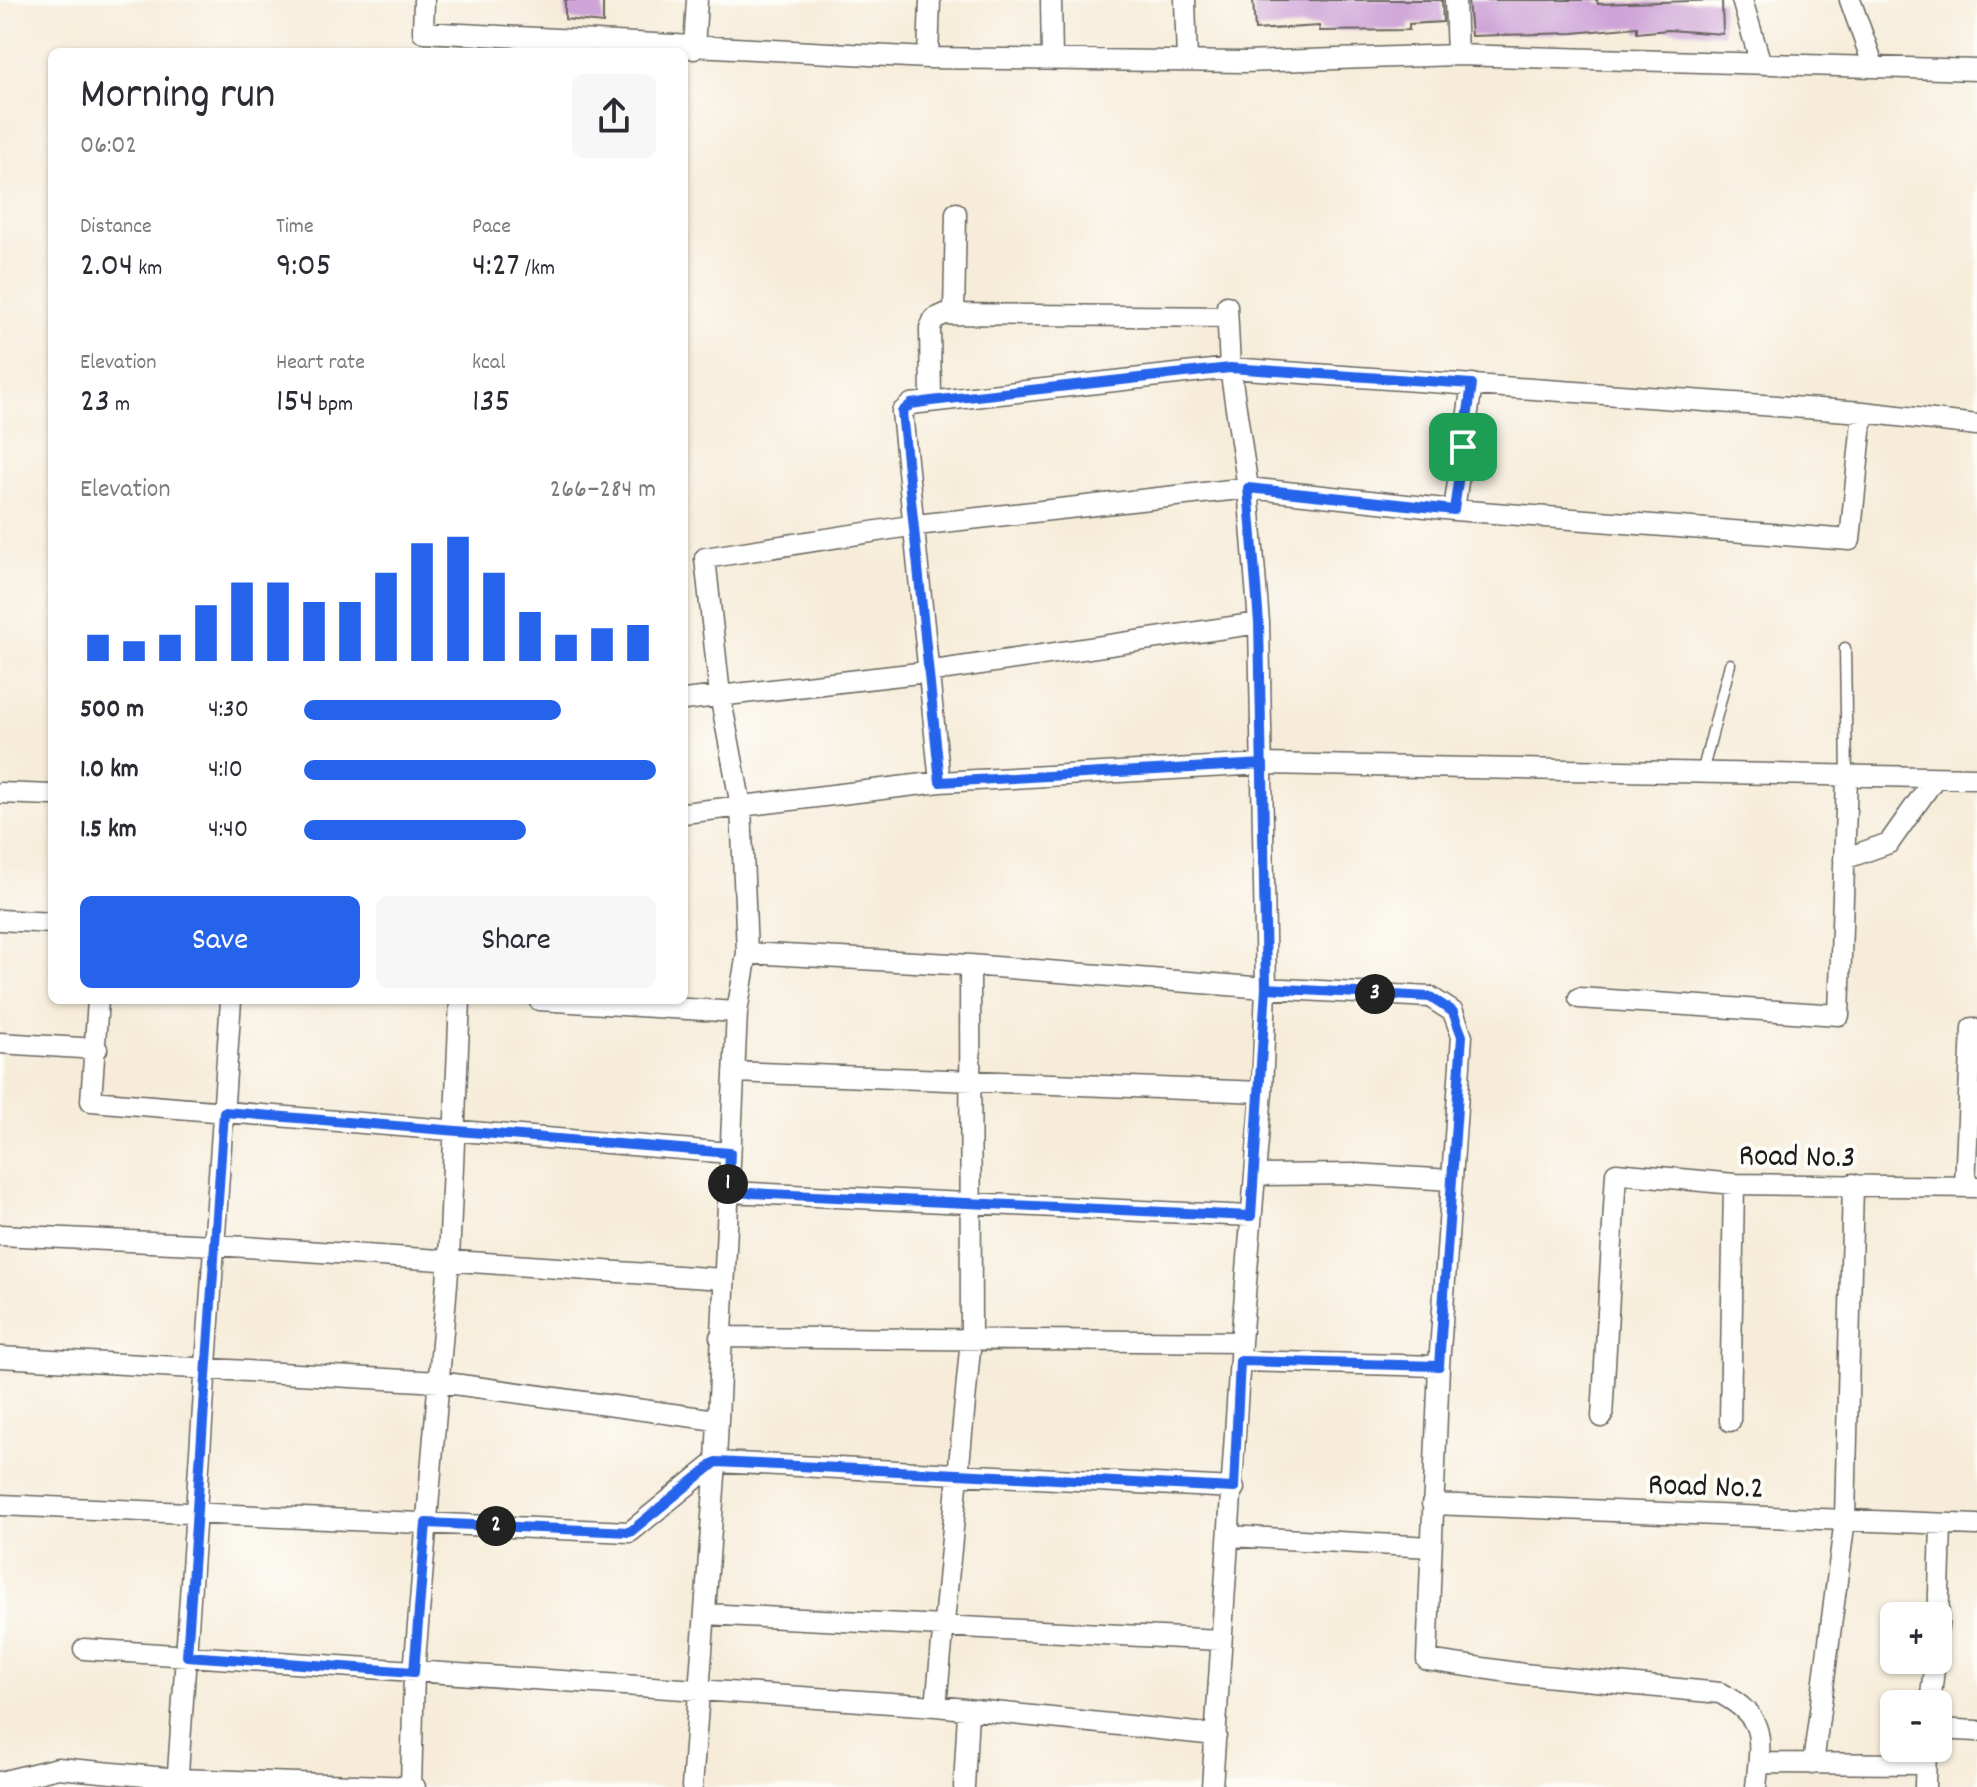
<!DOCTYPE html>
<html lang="en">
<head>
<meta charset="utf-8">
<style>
  body { margin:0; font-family:Dekko,sans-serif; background:#f7f7f7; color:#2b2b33; height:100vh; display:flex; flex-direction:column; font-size:30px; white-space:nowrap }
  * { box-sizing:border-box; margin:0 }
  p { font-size:26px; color:#7c7c81 }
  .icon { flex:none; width:44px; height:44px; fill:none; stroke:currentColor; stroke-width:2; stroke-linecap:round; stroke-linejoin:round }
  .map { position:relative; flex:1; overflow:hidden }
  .sheet { position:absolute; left:48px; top:48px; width:640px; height:956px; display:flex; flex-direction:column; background:#fff; border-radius:12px; box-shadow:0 2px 6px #0004 }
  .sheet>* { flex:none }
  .controls { position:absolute; left:1880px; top:1602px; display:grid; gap:16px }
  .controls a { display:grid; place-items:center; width:72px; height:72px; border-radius:12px; background:#fff; box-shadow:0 2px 6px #0004; font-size:40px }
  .pin { position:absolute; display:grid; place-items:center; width:68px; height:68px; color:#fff; margin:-34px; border-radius:16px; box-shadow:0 4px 12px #0006 }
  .km { position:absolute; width:40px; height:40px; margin:-20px; border-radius:50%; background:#222; color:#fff; font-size:22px; line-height:40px; text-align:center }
  .round { display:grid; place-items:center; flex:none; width:84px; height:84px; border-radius:12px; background:#f7f7f7 }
  .summary { display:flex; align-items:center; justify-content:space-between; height:136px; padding:0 32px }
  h1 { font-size:44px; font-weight:600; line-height:60px }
  .metrics { display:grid; grid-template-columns:repeat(3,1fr); gap:12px; height:136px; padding:8px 32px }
  .metrics div { display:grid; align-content:center }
  .metrics b { font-size:34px; font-weight:600 }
  .metrics small { font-size:22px; font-weight:400 }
  .metrics p { font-size:22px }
  .chart { height:224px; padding:16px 32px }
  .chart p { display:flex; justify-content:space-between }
  .chart svg { width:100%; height:144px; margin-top:8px; stroke:#2563eb; stroke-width:6 }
  .primary-button { display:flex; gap:16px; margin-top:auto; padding:16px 32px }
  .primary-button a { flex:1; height:92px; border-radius:12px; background:#2563eb; color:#fff; font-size:32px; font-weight:600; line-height:92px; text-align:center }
  .primary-button a+a { background:#f7f7f7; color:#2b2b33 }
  ul { padding:0 32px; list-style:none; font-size:26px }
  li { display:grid; grid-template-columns:128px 96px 1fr; align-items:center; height:60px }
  li i { height:20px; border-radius:10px; background:#2563eb }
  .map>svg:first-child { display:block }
</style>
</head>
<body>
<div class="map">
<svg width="1977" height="1787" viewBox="0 0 1977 1787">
  <rect width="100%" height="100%" fill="#fdfcf7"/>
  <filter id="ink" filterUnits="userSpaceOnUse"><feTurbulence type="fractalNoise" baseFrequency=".0125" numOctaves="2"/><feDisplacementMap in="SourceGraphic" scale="16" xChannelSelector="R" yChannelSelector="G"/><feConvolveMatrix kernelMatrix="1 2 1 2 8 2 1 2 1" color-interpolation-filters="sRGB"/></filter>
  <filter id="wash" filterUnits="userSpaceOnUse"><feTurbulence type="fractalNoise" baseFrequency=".006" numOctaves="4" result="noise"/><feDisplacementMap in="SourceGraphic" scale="32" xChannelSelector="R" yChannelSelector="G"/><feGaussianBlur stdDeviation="1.8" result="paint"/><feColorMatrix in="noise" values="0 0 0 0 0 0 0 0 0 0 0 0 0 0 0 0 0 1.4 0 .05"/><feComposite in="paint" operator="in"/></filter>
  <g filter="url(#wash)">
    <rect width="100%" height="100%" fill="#f6ecd9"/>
    <g id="blocks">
      <path fill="#cfa5d8" d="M565,0H603V23L565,19Z
        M1253,0H1442L1443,22L1409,24V30L1320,31L1319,26L1255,30Z
        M1468,0H1597L1598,4L1722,0L1723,34L1668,30L1637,33V27L1573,33L1471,36Z"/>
    </g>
  </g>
  <g filter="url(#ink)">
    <use href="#blocks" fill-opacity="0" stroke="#68655e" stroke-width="2"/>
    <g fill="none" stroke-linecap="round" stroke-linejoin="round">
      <defs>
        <path id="service" d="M1845,648L1847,778
          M1702,773L1730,664"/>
        <path id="minor" d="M424,0L423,32L928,58L1244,62L1457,55L1977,70
          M1051,0L1052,60
          M1185,0L1187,61
          M1455,0L1457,55
          M1742,0L1761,64
          M1850,0L1874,67
          M694,49L697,0
          M928,58L930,0
          M954,314L956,213
          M931,401L930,328L934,319L945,314L1227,317
          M1454,510L1472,384
          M684,700L927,672L1259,623
          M940,782L902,412L911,404L1230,368L1863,412L1977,425
          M0,793L52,795
          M684,813L940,782L1263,764L1977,778
          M1844,859L1889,843L1935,778
          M0,920L52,923
          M747,953L970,965
          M1579,998L1839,1015L1847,778
          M98,1000L91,1101L730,1153
          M539,1000L737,1012
          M0,1043L97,1049
          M734,1072L1262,1092
          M1255,1175L1355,1174L1451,1180
          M1965,1186L1972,1028
          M728,1192L1251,1216
          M0,1235L215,1245L723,1279
          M720,1337L1241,1342L1212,1787
          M1241,1342L1262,1092L1266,988L1430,997L1453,1012L1462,1036L1439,1366
          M0,1357L439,1382L716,1420
          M1240,1361L1439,1366L1427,1660L1523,1674L1720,1693C1767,1718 1761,1738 1756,1787
          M1602,1417L1616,1173L1734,1184L1977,1187
          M1730,1421L1734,1184
          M1432,1504L1977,1525
          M0,1505L630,1532L716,1462L1234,1488
          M1229,1536L1431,1547
          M705,1614L1221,1640
          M1938,1627L1941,1525
          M84,1649L936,1706L1216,1735
          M1930,1704L1935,1660
          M936,1706L971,1339L970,965L1266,988L1259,623L1248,488L1230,368L1227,306
          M1938,1729L1977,1731
          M1759,1763L1924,1764
          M1813,1764L1845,1519L1853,1184
          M0,1782L58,1768L178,1779L415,1787
          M177,1787L231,1000
          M411,1787L414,1672L449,1260L460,1000
          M692,1787L716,1462L737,1012L747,953L741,806L720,695L705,558L916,525L1248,488L1454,510L1850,540L1863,412
          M964,1787L968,1712
          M1925,1787L1926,1748"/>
      </defs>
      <use href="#service" stroke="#68655e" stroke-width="13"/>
      <use href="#minor" stroke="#68655e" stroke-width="23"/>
      <use href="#service" stroke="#fff" stroke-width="10"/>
      <use href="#minor" stroke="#fff" stroke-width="20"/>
    </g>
  </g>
  <g fill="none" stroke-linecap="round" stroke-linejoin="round" filter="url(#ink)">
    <defs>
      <path id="route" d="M1463,447L1454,510L1248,488L1259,623L1266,988L1251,1216L728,1192L730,1153L224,1112L187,1656L414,1672L426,1523L630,1532L716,1462L1234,1488L1240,1361L1439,1366L1462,1036L1453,1012L1430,997L1266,988L1263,764L940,782L902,412L911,404L931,401L1230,368L1472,384L1463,447"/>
    </defs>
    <use href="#route" stroke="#fff" stroke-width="16"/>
    <use href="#route" stroke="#2563eb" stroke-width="10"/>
  </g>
  <g text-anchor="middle" stroke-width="8" stroke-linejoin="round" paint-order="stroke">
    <g font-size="32" fill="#1c1c1c" stroke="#fdfcf7">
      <text transform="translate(1797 1154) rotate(1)" y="11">Road No.3</text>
      <text transform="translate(1706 1484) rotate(2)" y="11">Road No.2</text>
    </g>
  </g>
</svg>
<div class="controls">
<a>+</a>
<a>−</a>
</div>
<div class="pin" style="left:1463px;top:447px;background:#1e9e55"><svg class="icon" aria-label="arrive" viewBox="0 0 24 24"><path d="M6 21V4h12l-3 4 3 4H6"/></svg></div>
<b class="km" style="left:728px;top:1184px">1</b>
<b class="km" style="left:496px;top:1526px">2</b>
<b class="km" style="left:1375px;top:994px">3</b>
<section class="sheet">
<div class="summary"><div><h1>Morning run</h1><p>06:02</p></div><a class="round"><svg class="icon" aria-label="share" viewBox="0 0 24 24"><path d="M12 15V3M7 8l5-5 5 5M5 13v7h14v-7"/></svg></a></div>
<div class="metrics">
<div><p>Distance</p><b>2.04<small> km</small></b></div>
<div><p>Time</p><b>9:05</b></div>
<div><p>Pace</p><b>4:27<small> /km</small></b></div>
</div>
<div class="metrics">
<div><p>Elevation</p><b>23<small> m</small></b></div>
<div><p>Heart rate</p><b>154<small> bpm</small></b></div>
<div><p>kcal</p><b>135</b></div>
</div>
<div class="chart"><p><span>Elevation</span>266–284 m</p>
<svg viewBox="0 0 160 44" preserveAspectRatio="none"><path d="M5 44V36M15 44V38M25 44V36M35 44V27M45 44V20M55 44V20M65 44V26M75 44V26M85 44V17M95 44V8M105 44V6M115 44V17M125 44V29M135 44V36M145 44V34M155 44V33"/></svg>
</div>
<ul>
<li><b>500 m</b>4:30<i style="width:73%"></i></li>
<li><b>1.0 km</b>4:10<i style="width:100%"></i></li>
<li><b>1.5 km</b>4:40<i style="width:63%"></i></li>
</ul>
<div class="primary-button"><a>Save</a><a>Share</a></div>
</section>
</div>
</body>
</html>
